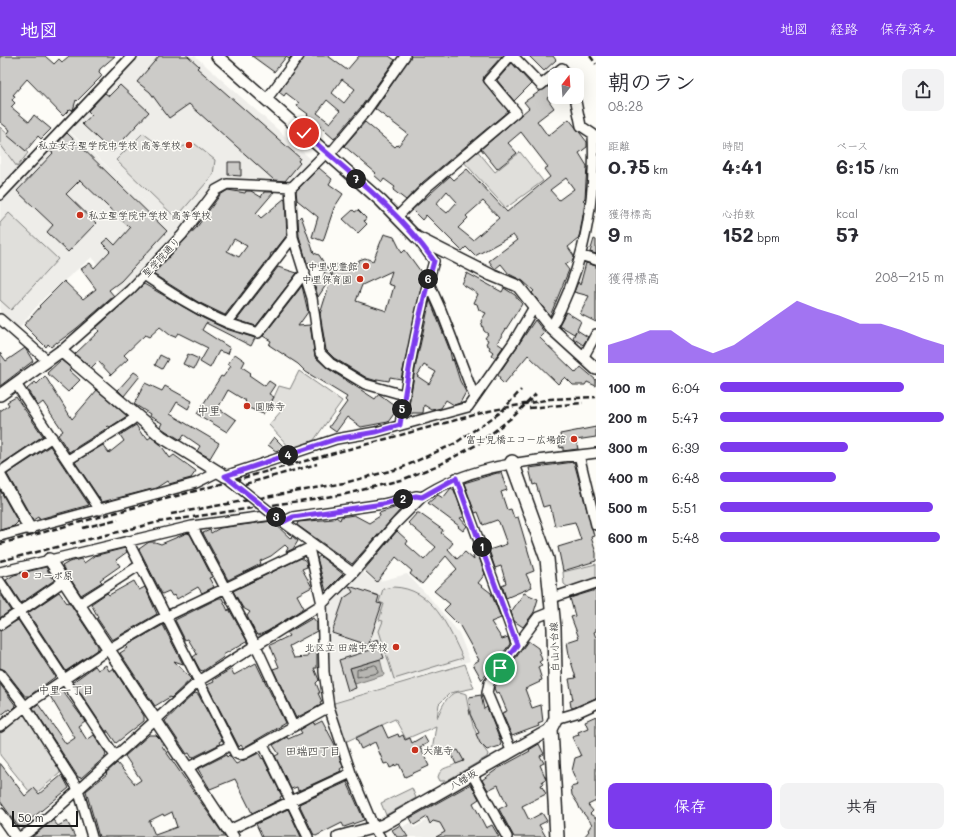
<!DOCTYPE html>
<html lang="ja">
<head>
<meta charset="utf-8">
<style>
  body { margin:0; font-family:Mali,"Klee One",sans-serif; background:#f2f2f3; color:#2b2b33; height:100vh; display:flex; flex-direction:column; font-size:15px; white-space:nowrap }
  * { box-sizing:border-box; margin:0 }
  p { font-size:13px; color:#7c7c81 }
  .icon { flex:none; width:22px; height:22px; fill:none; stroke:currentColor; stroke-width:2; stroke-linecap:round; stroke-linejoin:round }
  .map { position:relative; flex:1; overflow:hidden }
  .panel { display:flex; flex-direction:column; background:#fff; width:360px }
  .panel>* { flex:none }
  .needle { width:26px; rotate:17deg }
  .tools { position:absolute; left:548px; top:12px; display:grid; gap:8px }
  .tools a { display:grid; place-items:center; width:36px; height:36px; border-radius:8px; background:#fff; box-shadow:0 4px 16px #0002; font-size:20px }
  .scale { position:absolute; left:12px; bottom:10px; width:66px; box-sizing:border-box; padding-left:4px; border:2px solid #1c1c1c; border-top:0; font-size:11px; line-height:14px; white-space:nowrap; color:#1c1c1c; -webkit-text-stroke:3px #fdfcf7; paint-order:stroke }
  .pin { position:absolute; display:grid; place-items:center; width:34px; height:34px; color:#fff; margin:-17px; border:2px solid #fff; border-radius:50%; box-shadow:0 1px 4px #0007 }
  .km { position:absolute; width:20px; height:20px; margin:-10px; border-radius:50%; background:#222; color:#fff; font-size:11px; line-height:20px; text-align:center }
  .round { display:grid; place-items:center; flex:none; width:42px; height:42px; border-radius:8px; background:#f2f2f3 }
  .summary { display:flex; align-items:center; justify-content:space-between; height:68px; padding:0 12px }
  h1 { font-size:22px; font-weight:700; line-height:30px }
  .figures { display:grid; grid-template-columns:repeat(3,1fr); gap:6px; height:68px; padding:4px 12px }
  .figures div { display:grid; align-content:center }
  .figures b { font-size:20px; font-weight:700 }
  .figures small { font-size:11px; font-weight:400 }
  .figures p { font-size:11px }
  .chart { height:112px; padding:8px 12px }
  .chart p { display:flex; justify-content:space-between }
  .chart svg { width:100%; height:72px; margin-top:4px; fill:#7c3aed; opacity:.7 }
  .button { display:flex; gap:8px; margin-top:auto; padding:8px 12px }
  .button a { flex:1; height:46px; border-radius:8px; background:#7c3aed; color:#fff; font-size:16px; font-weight:700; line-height:46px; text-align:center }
  .button a+a { background:#f2f2f3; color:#2b2b33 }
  ul { padding:0 12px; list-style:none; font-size:13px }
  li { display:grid; grid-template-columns:64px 48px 1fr; align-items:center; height:30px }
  li i { height:10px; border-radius:5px; background:#7c3aed }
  header { display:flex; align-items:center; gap:24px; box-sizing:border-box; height:56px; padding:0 20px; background:#7c3aed; color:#fff }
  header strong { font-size:19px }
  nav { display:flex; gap:22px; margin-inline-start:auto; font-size:14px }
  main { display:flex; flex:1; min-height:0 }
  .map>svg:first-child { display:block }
</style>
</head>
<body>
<header>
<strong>地図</strong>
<nav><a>地図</a><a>経路</a><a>保存済み</a></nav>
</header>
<main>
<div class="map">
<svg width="596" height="781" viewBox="0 0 596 781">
  <rect width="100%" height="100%" fill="#fdfcf7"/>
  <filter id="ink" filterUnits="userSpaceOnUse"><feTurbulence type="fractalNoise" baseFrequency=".025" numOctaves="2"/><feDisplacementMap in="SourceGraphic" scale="8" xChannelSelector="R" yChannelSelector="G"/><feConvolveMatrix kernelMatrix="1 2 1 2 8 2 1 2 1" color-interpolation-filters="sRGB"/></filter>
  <g filter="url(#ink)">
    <path fill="#eeede9" d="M136,0H195L313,105L289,128L218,125L180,177L120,239L92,201L44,242L18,273L0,257V141L66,73L160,159L66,72Z
      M0,79L29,102L0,132Z
      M360,514L376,526L407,518L430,542L459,577L470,605L331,647L327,552L357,520Z
      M438,758L451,781H409L403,771L410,766L414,772Z"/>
    <path fill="#e0dfdb" stroke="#7e7e7c" d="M0,71L28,97L17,111L0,88Z
      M143,77L165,94L195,88L215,104L213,119L176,162L116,104Z
      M476,93L495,116L520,96L543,125L506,152L462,104Z
      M9,157L58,203L11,254L0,244V167Z
      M299,315L342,345L314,384L291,393L269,369L282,354L271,348L279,330L290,333Z
      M596,508V524L569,532L564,528L563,516Z
      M393,531C433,532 448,571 463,602L394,623L379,575L383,565L379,564L384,548L379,546L383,533Z
      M465,608L474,632L450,637L439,648L437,662C442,651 449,630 466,638C469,659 475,681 488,698L487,701L446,725H440L438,721C441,709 451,713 458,706L456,697L451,693L435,699L432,695L436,670L406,683L395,663L345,686L331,648Z
      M20,659L27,660L60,713V717L33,740L0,699V675Z
      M412,732L416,742L386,759L381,747Z"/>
    <path fill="#b7b6b2" stroke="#797876" d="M380,603L384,619L355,628L350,612Z"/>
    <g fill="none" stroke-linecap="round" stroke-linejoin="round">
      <path stroke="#5a5a58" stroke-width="1" d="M375,609L377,610L378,617L357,621V614Z"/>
    </g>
    <path fill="#cccbc8" stroke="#1c1c1c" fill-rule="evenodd" d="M0,0H45L54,8L59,3L62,6L69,0H115L100,13L99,16L102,19L101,21L77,45L76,44L73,54L70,53L63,60L27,23L13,39L15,40L12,44L15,47L11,51L29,66L34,59L51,73L41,83L38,80L26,95L7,79L10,74L0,66Z
      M159,0H188L199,10L197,12L300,102L298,105L300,107L285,125L274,124L189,48L169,62L150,36L137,26Z
      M252,0H292L289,3L286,1L274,16Z
      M305,0H328L347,14L359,0H389L395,4L361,51L334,83L307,59L308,58L297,50L299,47L286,37L284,40L279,36ZM342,23L355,33L344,47L332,37ZM327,44L340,55L330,67L317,57Z
      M411,0H502L484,20L483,25L508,55L423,126L406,144L393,134L395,131L384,123L382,126L374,119L376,117L344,90L365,66L395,91L397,89L398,90L408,78L375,53Z
      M529,0H553L556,4L544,15Z
      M512,7L531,28L514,45L497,24Z
      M555,25V36L547,42L554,52L537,65L548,80L569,63L587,86V91L579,97L587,110L585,142L583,144L585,146L584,153L580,177L578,183L568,191L574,200L573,204L565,209L569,214L550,260L532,237L534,235L523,225L509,218L501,208L495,213L489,205L517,184L513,179L475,200L466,191L462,195L426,159L422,164L412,154L450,120L454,124L467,113L507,156L550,121L544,113L548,111L521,76L508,87L517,97L497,113L481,93L529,52L524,46ZM566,122L574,133L559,144L550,134ZM447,135L457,146L447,157L436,148ZM483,145L499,162L473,184L458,172L468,162L466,160Z
      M120,29L149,56L112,96L82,68L92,59L88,55L105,37L109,40Z
      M67,77L167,175L121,225L109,234L114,240L77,272L57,287V286L51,291L48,288L46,291L24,269L40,251L39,250L64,225L83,243L96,233L81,213L90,207L94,212L110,195L102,187L108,182L115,189L130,172L80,124L66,138L96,167L68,196L47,176L53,169L17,135L53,97L50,95Z
      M228,106H241V120L228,119Z
      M319,112L332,123L329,128L343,138L334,152L323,185L312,181L318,161L297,144L296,135Z
      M228,134L245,137L246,135H251L261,141L264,136H274L256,157L261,162L285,142L287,179L273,197H271L270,201L225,259L198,246L153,218L197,171L220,139ZM234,183L247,190L239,201L227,195Z
      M353,154L355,156L358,154L366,162L364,165L367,168L358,177L343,163Z
      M301,160L314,197L319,199L332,220L333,208L354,213L359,204L365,202L373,205L384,178L394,181L402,197L405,194L424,220L401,323L390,321L389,325L377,323V325L367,322L334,302L326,294L320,258L332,220L318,241L314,227L315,223L322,225L326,212L307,207L299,180L298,163ZM392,215L388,228L394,230L387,255L356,245L362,229Z
      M594,183L596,184V198L590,196Z
      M586,207L596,210V266L580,258L589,240L574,236L578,226L580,229Z
      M278,211L297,217L256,270L237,264Z
      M467,217L502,236L504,232L515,239L522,248L497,287L503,291L495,302L491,299L493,296L489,293L490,291L486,288L488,284L485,282L488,278L484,275L481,265L486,257L479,254L477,248L474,247L478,238L462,228Z
      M144,228L203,262L226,273L255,282L251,290L206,267L202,274L230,292L228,298L219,295L210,312L200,306L208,292L178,277L175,281L170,279L160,271L149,281L145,279L124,299L128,303L111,319L98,305L91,312L75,298L99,275L96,272Z
      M302,230L308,256L298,270L310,269L315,301L327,312L375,343L379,338L397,351L396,355L388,366L361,371L347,361L336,376L329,371L347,346L345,344L347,341L306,316L298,308L269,289L271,285L263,280Z
      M430,244L450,295L452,305L453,303L460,325L466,336L460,347L454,349L446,344L441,352L432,354L424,349L423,357H412L411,360L407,361L416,308ZM424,309L436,316L429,328L417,320Z
      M566,256L581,265L577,274L588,281L583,289L573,282L576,275L574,278L559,269Z
      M535,264L545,277L540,282L576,317L581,311L596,324V330L587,326L585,329H573L565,321L558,328L528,299L504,328L499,323L500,322L498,319Z
      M25,292L33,305L0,330V297L6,305Z
      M188,298L199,303L194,313L183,308Z
      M235,298L245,305L242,311L251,317L249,319L265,330L269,325L275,329L269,338L274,341L263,358L249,352L250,350L245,346L246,345L228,334L218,352L236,364L227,376L197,358L221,320L223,321L231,310L228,308Z
      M160,299L168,303L162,313L155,309Z
      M61,304L71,312L69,314L80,324L68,336L47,317Z
      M134,316L140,320L124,340L118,334Z
      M45,320L72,363L97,334L127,360L110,371L108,370L104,374L69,396L58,379L63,375L43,346L38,350L27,333L35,326L37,328Z
      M145,327L162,335L165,330L192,345L188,353L177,346L170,358L219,387L210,402L197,395L200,390L184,379L181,384L166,375L160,371L162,367L149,360L150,358L134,348Z
      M16,341L43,380L0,409V355L9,349L7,346Z
      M136,369L143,380L145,379L148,383L151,381L160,388L170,402L174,399L196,415L191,422L169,428L167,425L156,432L102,446L75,406L103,389L109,397L124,385L120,379Z
      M596,371V381L576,384L578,393L563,395V391L560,392L558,385L561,384L560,378Z
      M274,381L283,390L277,396L268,389Z
      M50,390L89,449L39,463L38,461L33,464L7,418Z
      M574,406L594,480L591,481L596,497V505L563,515L558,491L581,484L575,466L555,470L550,449L543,451L536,428L533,429L529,412Z
      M497,417H501L507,434L501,436L507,454L511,453L514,462L518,461L534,515L526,518L532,531L506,542L502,529L506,527L501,510L495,512L489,494L507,488L499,466L497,464L483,469L478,456L475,457L464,427Z
      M451,432L454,434L464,461L460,462L467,470L463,475L458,471L459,470L428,447L438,439L443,442Z
      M0,434L18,466L14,470L0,474Z
      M400,450V454L352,508L297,469L298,466L333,463L336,461L340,464L341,461L354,459L369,467L380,460L379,457Z
      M417,457H419L443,474L441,477L453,487L448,493L457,503L465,496L474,504L473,500L478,498L485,518L478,527L491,537L501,562L491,566L502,583L508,581L510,588L482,624L473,608L479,604L460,570L444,554L450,548L434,535L457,513L446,500L422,528L410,518L412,515L396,501L377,526L364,514L397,475L408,485L406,488L424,504L436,491L408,467Z
      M272,465L291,483L292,480L298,485L293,493L286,496L288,492L285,489L271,500L260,505L261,508L228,524L203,477L210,474L211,477L220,472Z
      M187,477L190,478L212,521L209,522L214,531L202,537L198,531L177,543L175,539L172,540L169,535L162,538L139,493L149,486H155L161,488Z
      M125,492L127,496L116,504L120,510L100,524L102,526L81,539L62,510L69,506L81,503L84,507L94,500Z
      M320,500L343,518L326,535L317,502Z
      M301,502L306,505L307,511L302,513L312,531L297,539L304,552L268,575L259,579L256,578L247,560L250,556L243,552L233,535Z
      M46,511L53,525L21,547L6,524L14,519Z
      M134,525L139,534L145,531L157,558L112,584L97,562L98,561L91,548L107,537L109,539Z
      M349,530L379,540L377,547L382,548L369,587L378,584L384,602L350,612L356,632L348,635L339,604L377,592L332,577L344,542L353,536Z
      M596,534V575L594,576L596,582V642L573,652L571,651L570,645L573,644L569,623L576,622L569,599L567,586L579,582L571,561L575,560L570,542Z
      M59,536L67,547L69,546L98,590V593L66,615L28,557Z
      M0,537L11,554L0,562Z
      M524,537L538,543L534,556L523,571L514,565L511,556Z
      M219,542H222L228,555L229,553L247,585L223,599L224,601L203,615L200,614L193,601L197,598L188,583L185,584L175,564Z
      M313,562L317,567V575L289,590L294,602L308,601V591H317V612H314L319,624L316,627L320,637H318L322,646L320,647L321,649L296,662L273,613L279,611L270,589L289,580L287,577Z
      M18,564L55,621L29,640H25L5,614L0,612V575Z
      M163,569L183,608L174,605L191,623L171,642L170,641L155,650L120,597L128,592L126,590Z
      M528,585L538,592L542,604L539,606L542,609L538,611L542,624L539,625L540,626L525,633L532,652L541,649L543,666L538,668L539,670L512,680L502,657L507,655L499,636L496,637L494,632Z
      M256,607L285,667L243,692L241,689L239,691L207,629L214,626L213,624L231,613L234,619Z
      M106,609L109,615L113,612L144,660V665L116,687L107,674V677L73,626L95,610L98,614Z
      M0,628L16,650L11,655L9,653L0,660Z
      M61,633L85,665L78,670L87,684L94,679L106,697L105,701L81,722L78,721L33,652L38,648L66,688L75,682L50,640Z
      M195,637L198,638L222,684L219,686L220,688L192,702L189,697L187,698L165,665Z
      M481,639L484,653L487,651L501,687L500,690L487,694L480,687L476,678L479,677L470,658L469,641Z
      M596,660V745L588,749L593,755L590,758L596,762V781H584L589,775L588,774L592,768L580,753L578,748L572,739L571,731L578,729L572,715L575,702L581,700L572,681L579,679L578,676L588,672L585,665Z
      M322,664L335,689L343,711L340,713L341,715L298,735L297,731L291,733L275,700L279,698L273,689L287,681L288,683L302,677L300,674L313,666L314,668Z
      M382,669L388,682L398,678L399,681L403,679L405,684L410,682L412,687L424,680L428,687L420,691L429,710L405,721L399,708L390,712L388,707L384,708L375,686L361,693L356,682Z
      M149,679H156L160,683L163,689L162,690L225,781H99L86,735L107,718L106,717L117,707L135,728L141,724L125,700ZM172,756L177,771L155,779L149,765L163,758L164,760Z
      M539,688L544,698L540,700L544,707L540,709L546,723L542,725L544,728L541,729L546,738L522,750L529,764L542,757L547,765L539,769L546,781H514L499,753L507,749L498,729L488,734L482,724L499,712L530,695L529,694Z
      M458,694L464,705L456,708L451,697Z
      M259,697L262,703L263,702L282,740L280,741L281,743L252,757L235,723L210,733L198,713L226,699L227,701L229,699L236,708Z
      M0,707L25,740L34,732L39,738L62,719L69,732L31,763L32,765L26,771L18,770L0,745Z
      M347,726L364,764L344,771L342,767L316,780L314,779L299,748Z
      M471,728L479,743L473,747L486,772L492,769L499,781H436L445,776L440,767L433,765L430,768L427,761L414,769L410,762Z
      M288,753L301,781H262L256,768Z
      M53,764L58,770L67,765L75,781H32Z
      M400,769L408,781H397L392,774Z"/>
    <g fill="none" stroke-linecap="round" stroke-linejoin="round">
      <defs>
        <path id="minor" d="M513,0L541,29L562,12L567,19
          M266,44L299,0
          M329,99L366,55L405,0
          M290,131L293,181L312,242L320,297L330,307L365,328L404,339
          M0,139L132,0
          M397,161L427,131L516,56L489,24L510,0
          M583,200L596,204
          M144,219C171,237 198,255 228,267C238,271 248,273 258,277L305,216
          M428,225L441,254L474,340
          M0,263L48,305
          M227,267L293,181
          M551,272C584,212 596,146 593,78L581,70L575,41
          M61,295L130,234L182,179L216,134L227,128L292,131L326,97
          M583,302L596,278
          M16,328L100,454
          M400,369C408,314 418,259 434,205L417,182
          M579,399L596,469
          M68,404L132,364L136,359
          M0,416L52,381
          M225,420L336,383L376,376L468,351L513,287L534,251
          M225,420L246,437
          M456,422L517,589
          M279,463L353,517
          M283,466L293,461L383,448L416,440L422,441C475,406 535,405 596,397
          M192,470L256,590L293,670
          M0,480L196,427L218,416
          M128,485L231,689
          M309,492L322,548L324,616L329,651L351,717L374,772L380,781
          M0,516L192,470L273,459
          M0,526L115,700
          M552,542L596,527
          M79,548L140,509
          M0,569L64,525
          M0,618L25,650L78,733L92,781
          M556,663L576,657L596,648
          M0,671L32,645L109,593L159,564L309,492L312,487
          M263,688L308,781
          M511,694L487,637L489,627L538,561L553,555
          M187,712L231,689L235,697L239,699L244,698L329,651
          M472,718L507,781
          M229,774L351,717
          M19,781L27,777L48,761L199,625L322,548L353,517L396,467L422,441"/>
        <path id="tertiary" d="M217,0L381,145L416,181L491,219L518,230L551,272L596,313
          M0,339L61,295L162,381L225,420
          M0,420L30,473
          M49,503L233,781
          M0,758L16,781
          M338,781L383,769L551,673"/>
        <path id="secondary" d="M512,406L547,503L554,572L556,663L551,673L557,781"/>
      </defs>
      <use href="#minor" stroke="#1c1c1c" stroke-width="12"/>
      <use href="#tertiary" stroke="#1c1c1c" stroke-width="14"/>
      <use href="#secondary" stroke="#1c1c1c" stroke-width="16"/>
      <use href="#minor" stroke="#fdfcf7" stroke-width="9"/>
      <use href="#tertiary" stroke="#fdfcf7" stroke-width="11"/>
      <use href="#secondary" stroke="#fdfcf7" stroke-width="13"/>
      <path stroke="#1c1c1c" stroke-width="2.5" stroke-dasharray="6 3" stroke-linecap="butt" d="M590,0L596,8
        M529,352L583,347
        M245,428L317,408
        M171,458L344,427L401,412L454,388L501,356L521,334
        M83,472L118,463
        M0,488L489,355L550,343L596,341
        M0,505L159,466L346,438L404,423L441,408L478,388L515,359L536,338"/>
      <defs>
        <path id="minor-bridge" d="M246,437L270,456"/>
      </defs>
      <use href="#minor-bridge" stroke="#1c1c1c" stroke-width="12" stroke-linecap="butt"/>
      <use href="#minor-bridge" stroke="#fdfcf7" stroke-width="9"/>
    </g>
  </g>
  <g fill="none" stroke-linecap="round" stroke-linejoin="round" filter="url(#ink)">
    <defs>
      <path id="route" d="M304,77C350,117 399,155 434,205C418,259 408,314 400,369L376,376L336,383L225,420L283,466L293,461L383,448L416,440L422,441L456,422L517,589L500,612"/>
    </defs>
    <use href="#route" stroke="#fff" stroke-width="8"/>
    <use href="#route" stroke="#7c3aed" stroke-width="5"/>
  </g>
  <g fill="#c8321e" stroke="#fdfcf7" stroke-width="1.5">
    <circle cx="189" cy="89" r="4"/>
    <circle cx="80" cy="159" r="4"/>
    <circle cx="366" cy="210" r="4"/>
    <circle cx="360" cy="223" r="4"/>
    <circle cx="247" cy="350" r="4"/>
    <circle cx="574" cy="383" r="4"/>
    <circle cx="25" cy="519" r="4"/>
    <circle cx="396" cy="591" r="4"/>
    <circle cx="415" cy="694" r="4"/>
  </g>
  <g text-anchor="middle" stroke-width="3" stroke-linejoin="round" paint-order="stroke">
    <g font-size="10" fill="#1c1c1c" stroke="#fdfcf7" text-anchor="end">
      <text x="181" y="93">私立女子聖学院中学校 高等学校</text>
      <text x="88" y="163" text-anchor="start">私立聖学院中学校 高等学校</text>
      <text x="358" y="214">中里児童館</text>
      <text x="352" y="227">中里保育園</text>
      <text x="255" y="354" text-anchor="start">圓勝寺</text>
      <text x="566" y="387">富士見橋エコー広場館</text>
      <text x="33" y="523" text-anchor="start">コーポ原</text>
      <text x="388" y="595">北区立 田端中学校</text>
      <text x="423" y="698" text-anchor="start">大龍寺</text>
    </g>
    <g font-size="10" fill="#1c1c1c" stroke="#fdfcf7">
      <text transform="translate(161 201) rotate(-47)" y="4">聖学院通り</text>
      <text transform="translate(554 591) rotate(-92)" y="4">白山小台線</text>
      <text transform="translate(463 723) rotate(-30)" y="4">八幡坂</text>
    </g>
    <g font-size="11" fill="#1c1c1c" stroke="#fdfcf7">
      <text x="66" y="638">中里一丁目</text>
      <text x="313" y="699">田端四丁目</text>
    </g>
    <g font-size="12" fill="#1c1c1c" stroke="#fdfcf7">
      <text x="209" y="359">中里</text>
    </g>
  </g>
</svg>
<div class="tools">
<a><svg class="needle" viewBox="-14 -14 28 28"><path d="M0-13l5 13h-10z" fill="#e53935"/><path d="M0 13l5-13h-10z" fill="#7c7c81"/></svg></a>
</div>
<div class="scale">50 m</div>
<div class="pin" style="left:500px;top:612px;background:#1e9e55"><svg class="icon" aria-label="arrive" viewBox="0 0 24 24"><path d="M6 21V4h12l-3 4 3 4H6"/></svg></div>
<div class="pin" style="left:304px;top:77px;background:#d93025"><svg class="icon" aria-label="check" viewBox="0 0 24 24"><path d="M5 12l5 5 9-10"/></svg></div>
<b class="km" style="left:482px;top:491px">1</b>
<b class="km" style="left:403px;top:443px">2</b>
<b class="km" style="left:276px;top:461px">3</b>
<b class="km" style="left:288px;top:399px">4</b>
<b class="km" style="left:402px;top:353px">5</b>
<b class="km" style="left:428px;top:223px">6</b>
<b class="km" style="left:356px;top:123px">7</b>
</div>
<section class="panel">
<div class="summary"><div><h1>朝のラン</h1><p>08:28</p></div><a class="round"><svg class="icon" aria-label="share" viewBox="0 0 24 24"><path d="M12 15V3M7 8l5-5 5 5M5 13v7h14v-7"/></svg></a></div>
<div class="figures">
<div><p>距離</p><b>0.75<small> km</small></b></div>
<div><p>時間</p><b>4:41</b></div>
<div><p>ペース</p><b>6:15<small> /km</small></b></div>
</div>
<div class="figures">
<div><p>獲得標高</p><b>9<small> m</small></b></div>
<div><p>心拍数</p><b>152<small> bpm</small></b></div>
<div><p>kcal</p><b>57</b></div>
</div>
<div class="chart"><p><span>獲得標高</span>208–215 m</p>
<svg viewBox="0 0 160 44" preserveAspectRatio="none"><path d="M0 44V33L10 29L20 24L30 24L40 33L50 38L60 33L70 24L80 15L90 6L100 11L110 15L120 20L130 20L140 24L150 29L160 33V44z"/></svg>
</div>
<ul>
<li><b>100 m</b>6:04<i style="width:82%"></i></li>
<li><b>200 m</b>5:47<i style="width:100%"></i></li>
<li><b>300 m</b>6:39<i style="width:57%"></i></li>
<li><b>400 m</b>6:48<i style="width:52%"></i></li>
<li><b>500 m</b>5:51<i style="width:95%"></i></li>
<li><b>600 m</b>5:48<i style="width:98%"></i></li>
</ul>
<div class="button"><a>保存</a><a>共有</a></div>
</section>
</main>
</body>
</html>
